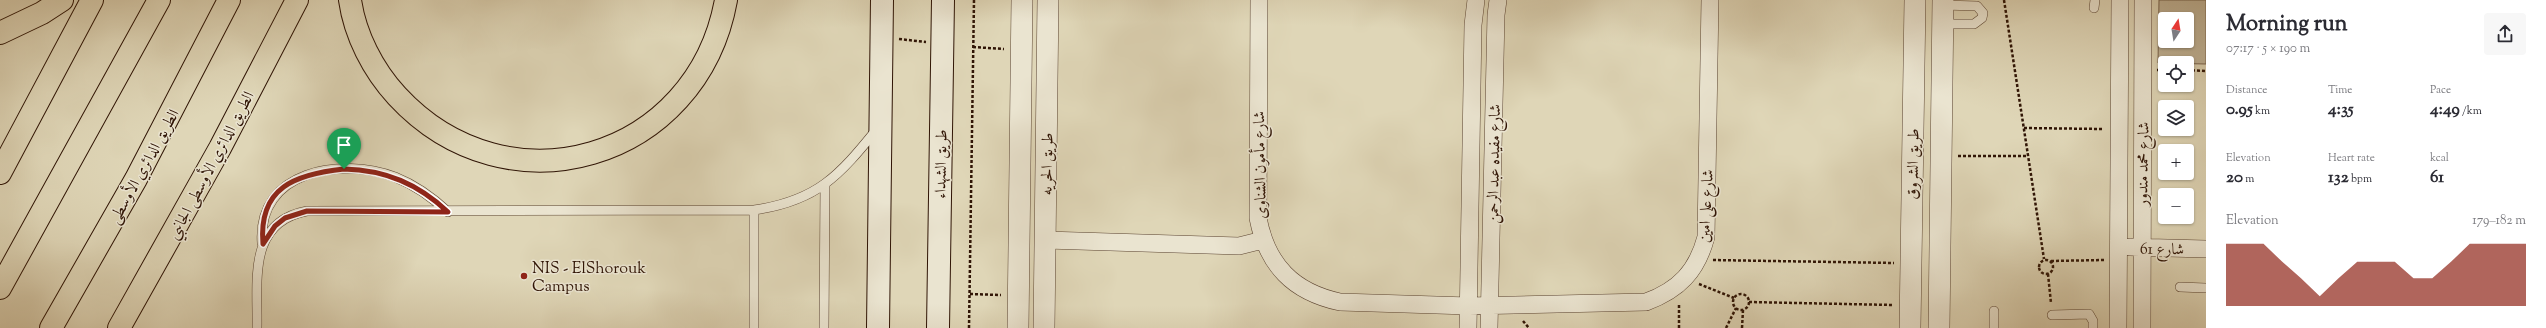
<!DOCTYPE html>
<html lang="en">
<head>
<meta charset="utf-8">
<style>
  body { margin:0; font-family:"Sorts Mill Goudy",Amiri,serif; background:#f7f7f7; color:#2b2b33; height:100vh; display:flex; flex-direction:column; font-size:15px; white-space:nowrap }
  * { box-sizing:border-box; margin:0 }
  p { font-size:13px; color:#7c7c81 }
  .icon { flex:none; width:22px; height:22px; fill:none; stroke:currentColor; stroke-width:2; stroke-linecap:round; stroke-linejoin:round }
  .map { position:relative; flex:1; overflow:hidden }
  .panel { display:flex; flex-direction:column; background:#fff; width:340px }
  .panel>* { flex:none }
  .needle { width:26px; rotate:12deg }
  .buttons { position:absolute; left:2158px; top:12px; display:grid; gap:8px }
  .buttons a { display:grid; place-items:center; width:36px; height:36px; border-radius:4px; background:#fff; box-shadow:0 1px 3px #0004; font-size:20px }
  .pin { position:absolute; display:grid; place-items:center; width:34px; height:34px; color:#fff; margin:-41px -17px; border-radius:50% 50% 50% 0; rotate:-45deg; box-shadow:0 0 4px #0007 }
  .pin .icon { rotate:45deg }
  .round { display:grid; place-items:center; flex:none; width:42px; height:42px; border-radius:4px; background:#f7f7f7 }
  .head { display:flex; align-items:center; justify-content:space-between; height:68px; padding:0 20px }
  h1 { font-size:22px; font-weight:800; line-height:30px }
  .figures { display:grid; grid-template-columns:repeat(3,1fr); gap:6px; height:68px; padding:4px 20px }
  .figures div { display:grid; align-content:center }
  .figures b { font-size:17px; font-weight:800 }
  .figures small { font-size:11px; font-weight:400 }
  .figures p { font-size:11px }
  .chart { height:112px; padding:8px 20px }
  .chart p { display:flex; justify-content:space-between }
  .chart svg { width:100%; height:72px; margin-top:4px; fill:#8f2418; opacity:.7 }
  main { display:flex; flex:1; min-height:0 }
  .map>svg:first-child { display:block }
</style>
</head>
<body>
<main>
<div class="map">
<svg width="2206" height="328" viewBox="0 0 2206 328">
  <rect width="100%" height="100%" fill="#dfd6b7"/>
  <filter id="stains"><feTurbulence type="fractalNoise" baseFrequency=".005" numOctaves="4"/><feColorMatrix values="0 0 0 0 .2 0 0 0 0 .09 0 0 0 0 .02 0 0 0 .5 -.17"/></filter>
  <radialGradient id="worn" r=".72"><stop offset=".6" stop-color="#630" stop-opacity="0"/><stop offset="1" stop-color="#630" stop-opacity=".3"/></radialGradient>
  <path fill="#c1b599" stroke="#78644f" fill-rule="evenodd" d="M2159,0H2206V64L2158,63ZM2165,19H2187V41H2165Z"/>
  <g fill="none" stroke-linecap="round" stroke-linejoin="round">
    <defs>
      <path id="service" d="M2094,8L2095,0
        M1943,24H1974L1982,18L1983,13L1977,6L1943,5
        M262,243C257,170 341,157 395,177C415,185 432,197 448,212
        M2180,287L2206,288
        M2052,315L2089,314L2093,321V328
        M257,328C258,281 247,222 307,211L754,210C817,201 839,176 877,129
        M754,328V210
        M824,328L825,185
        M1994,328V311"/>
      <path id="minor" d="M1259,0L1258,218C1267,265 1293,292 1340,302L1469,306L1646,302C1679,290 1697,271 1706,237L1710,0
        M1046,240L1239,246L1263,240
        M2130,247L2206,249
        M1468,328L1473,25L1476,0
        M1489,328L1496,15L1498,0
        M2118,328L2120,0
        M2142,328L2143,0"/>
      <path id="tertiary" d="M1018,328L1022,0
        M1044,328L1048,0
        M1910,328L1915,0
        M1939,328L1943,0"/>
      <path id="secondary" d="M878,328L882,0
        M938,328L943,0"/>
      <path id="trunk" d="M350,0C355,35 373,70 397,96C508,216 697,160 726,0
        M0,33L42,13L62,0
        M0,173L92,0
        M119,328L220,148L297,0"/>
      <path id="motorway" d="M0,288L159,0
        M51,328L136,179L229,0"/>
    </defs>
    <use href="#service" stroke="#5b4432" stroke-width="10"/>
    <use href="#minor" stroke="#5b4432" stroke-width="18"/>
    <use href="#tertiary" stroke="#5b4432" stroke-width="22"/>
    <use href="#secondary" stroke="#2f1405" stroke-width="24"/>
    <use href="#trunk" stroke="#2f1405" stroke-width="24"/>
    <use href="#motorway" stroke="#2f1405" stroke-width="24"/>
    <path stroke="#2f1405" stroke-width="2.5" stroke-dasharray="3 2" stroke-linecap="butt" d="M2004,0L2044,259
      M899,39L926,42
      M973,47L1004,49
      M2157,70H2165
      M2187,70L2206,71
      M2024,128L2103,129
      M1958,156H2028
      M2039 267a7 7 0 1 1 14 0a7 7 0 1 1-14 0Z
      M1713,260L1894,263
      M2051,261L2104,260
      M2048,274L2051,303
      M1699,284L1734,298
      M1733 302a8 8 0 1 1 16 0a8 8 0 1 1-16 0Z
      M970,294L1001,295
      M1749,302L1893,305
      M1523,321L1529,328
      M969,328L974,0
      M1679,328V304
      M1726,328L1736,308
      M1742,328L1743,310"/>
    <use href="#service" stroke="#eae4d0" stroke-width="9"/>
    <use href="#minor" stroke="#eae4d0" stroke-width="17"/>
    <use href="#tertiary" stroke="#eae4d0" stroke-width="21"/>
    <use href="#secondary" stroke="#eae4d0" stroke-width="22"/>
    <use href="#trunk" stroke="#dfd6b7" stroke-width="22"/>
    <use href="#motorway" stroke="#dfd6b7" stroke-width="22"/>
  </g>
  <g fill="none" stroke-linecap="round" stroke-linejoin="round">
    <defs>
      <path id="route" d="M344,169C386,170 418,184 448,212L307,211L285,218L275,226L263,244C258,187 296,174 344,169Z"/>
    </defs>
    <use href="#route" stroke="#fff" stroke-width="8"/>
    <use href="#route" stroke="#8f2418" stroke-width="5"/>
  </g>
  <circle fill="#8f2418" stroke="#eae4d0" stroke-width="1.5" cx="524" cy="276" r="4"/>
  <g text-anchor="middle" stroke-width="3" stroke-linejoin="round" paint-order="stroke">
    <g font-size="16" fill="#2f1405" stroke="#eae4d0">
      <text transform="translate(940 164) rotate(-89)" y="6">طريق الشهداء</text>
      <text transform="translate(1046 164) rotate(-89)" y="6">طريق الحريه</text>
      <text transform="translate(1493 164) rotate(-89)" y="6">شارع مفيده عبد الرحمن</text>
      <text transform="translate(1912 164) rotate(-89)" y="6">طريق الشروق</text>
      <text transform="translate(2142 164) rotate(-89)" y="6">شارع محمد مندور</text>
      <text transform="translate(210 165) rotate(-62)" y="6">الطريق الدائري الأوسطى الجانبي</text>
      <text transform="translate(1259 165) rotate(-91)" y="6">شارع مأمون الشناوى</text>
      <text transform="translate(143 166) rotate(-61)" y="6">الطريق الدائري الأوسطى</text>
      <text transform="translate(1705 206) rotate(-87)" y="6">شارع على امين</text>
      <text transform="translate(2162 248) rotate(1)" y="6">شارع 61</text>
    </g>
    <g font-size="16" fill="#2f1405" stroke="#eae4d0" text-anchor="start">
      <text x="532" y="273">NIS - ElShorouk<tspan x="532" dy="18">Campus</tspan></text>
    </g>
  </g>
  <rect width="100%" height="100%" filter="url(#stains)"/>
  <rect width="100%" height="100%" fill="url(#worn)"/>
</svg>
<div class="buttons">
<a><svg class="needle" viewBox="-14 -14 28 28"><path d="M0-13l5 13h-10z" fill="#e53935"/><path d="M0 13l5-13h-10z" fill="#7c7c81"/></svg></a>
<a><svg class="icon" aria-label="locate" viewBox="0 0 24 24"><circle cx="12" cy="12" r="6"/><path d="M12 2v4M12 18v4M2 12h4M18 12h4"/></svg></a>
<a><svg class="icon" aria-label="layers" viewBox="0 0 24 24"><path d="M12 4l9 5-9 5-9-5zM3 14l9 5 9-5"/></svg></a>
<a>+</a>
<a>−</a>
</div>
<div class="pin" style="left:344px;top:169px;background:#1e9e55"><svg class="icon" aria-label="arrive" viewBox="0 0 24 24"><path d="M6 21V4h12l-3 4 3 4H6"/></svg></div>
</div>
<section class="panel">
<div class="head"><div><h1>Morning run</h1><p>07:17 · 5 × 190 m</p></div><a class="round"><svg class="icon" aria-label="share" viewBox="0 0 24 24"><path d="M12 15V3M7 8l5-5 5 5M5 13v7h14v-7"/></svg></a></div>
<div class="figures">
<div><p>Distance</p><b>0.95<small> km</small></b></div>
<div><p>Time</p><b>4:35</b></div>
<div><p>Pace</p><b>4:49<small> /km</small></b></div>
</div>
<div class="figures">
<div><p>Elevation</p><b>20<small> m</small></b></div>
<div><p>Heart rate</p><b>132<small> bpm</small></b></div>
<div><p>kcal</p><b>61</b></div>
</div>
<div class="chart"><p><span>Elevation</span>179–182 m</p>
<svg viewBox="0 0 160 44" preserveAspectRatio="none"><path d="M0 44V6L10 6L20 6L30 17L40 27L50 38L60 27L70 17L80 17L90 17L100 27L110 27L120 17L130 6L140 6L150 6L160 6V44z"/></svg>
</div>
</section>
</main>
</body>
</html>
